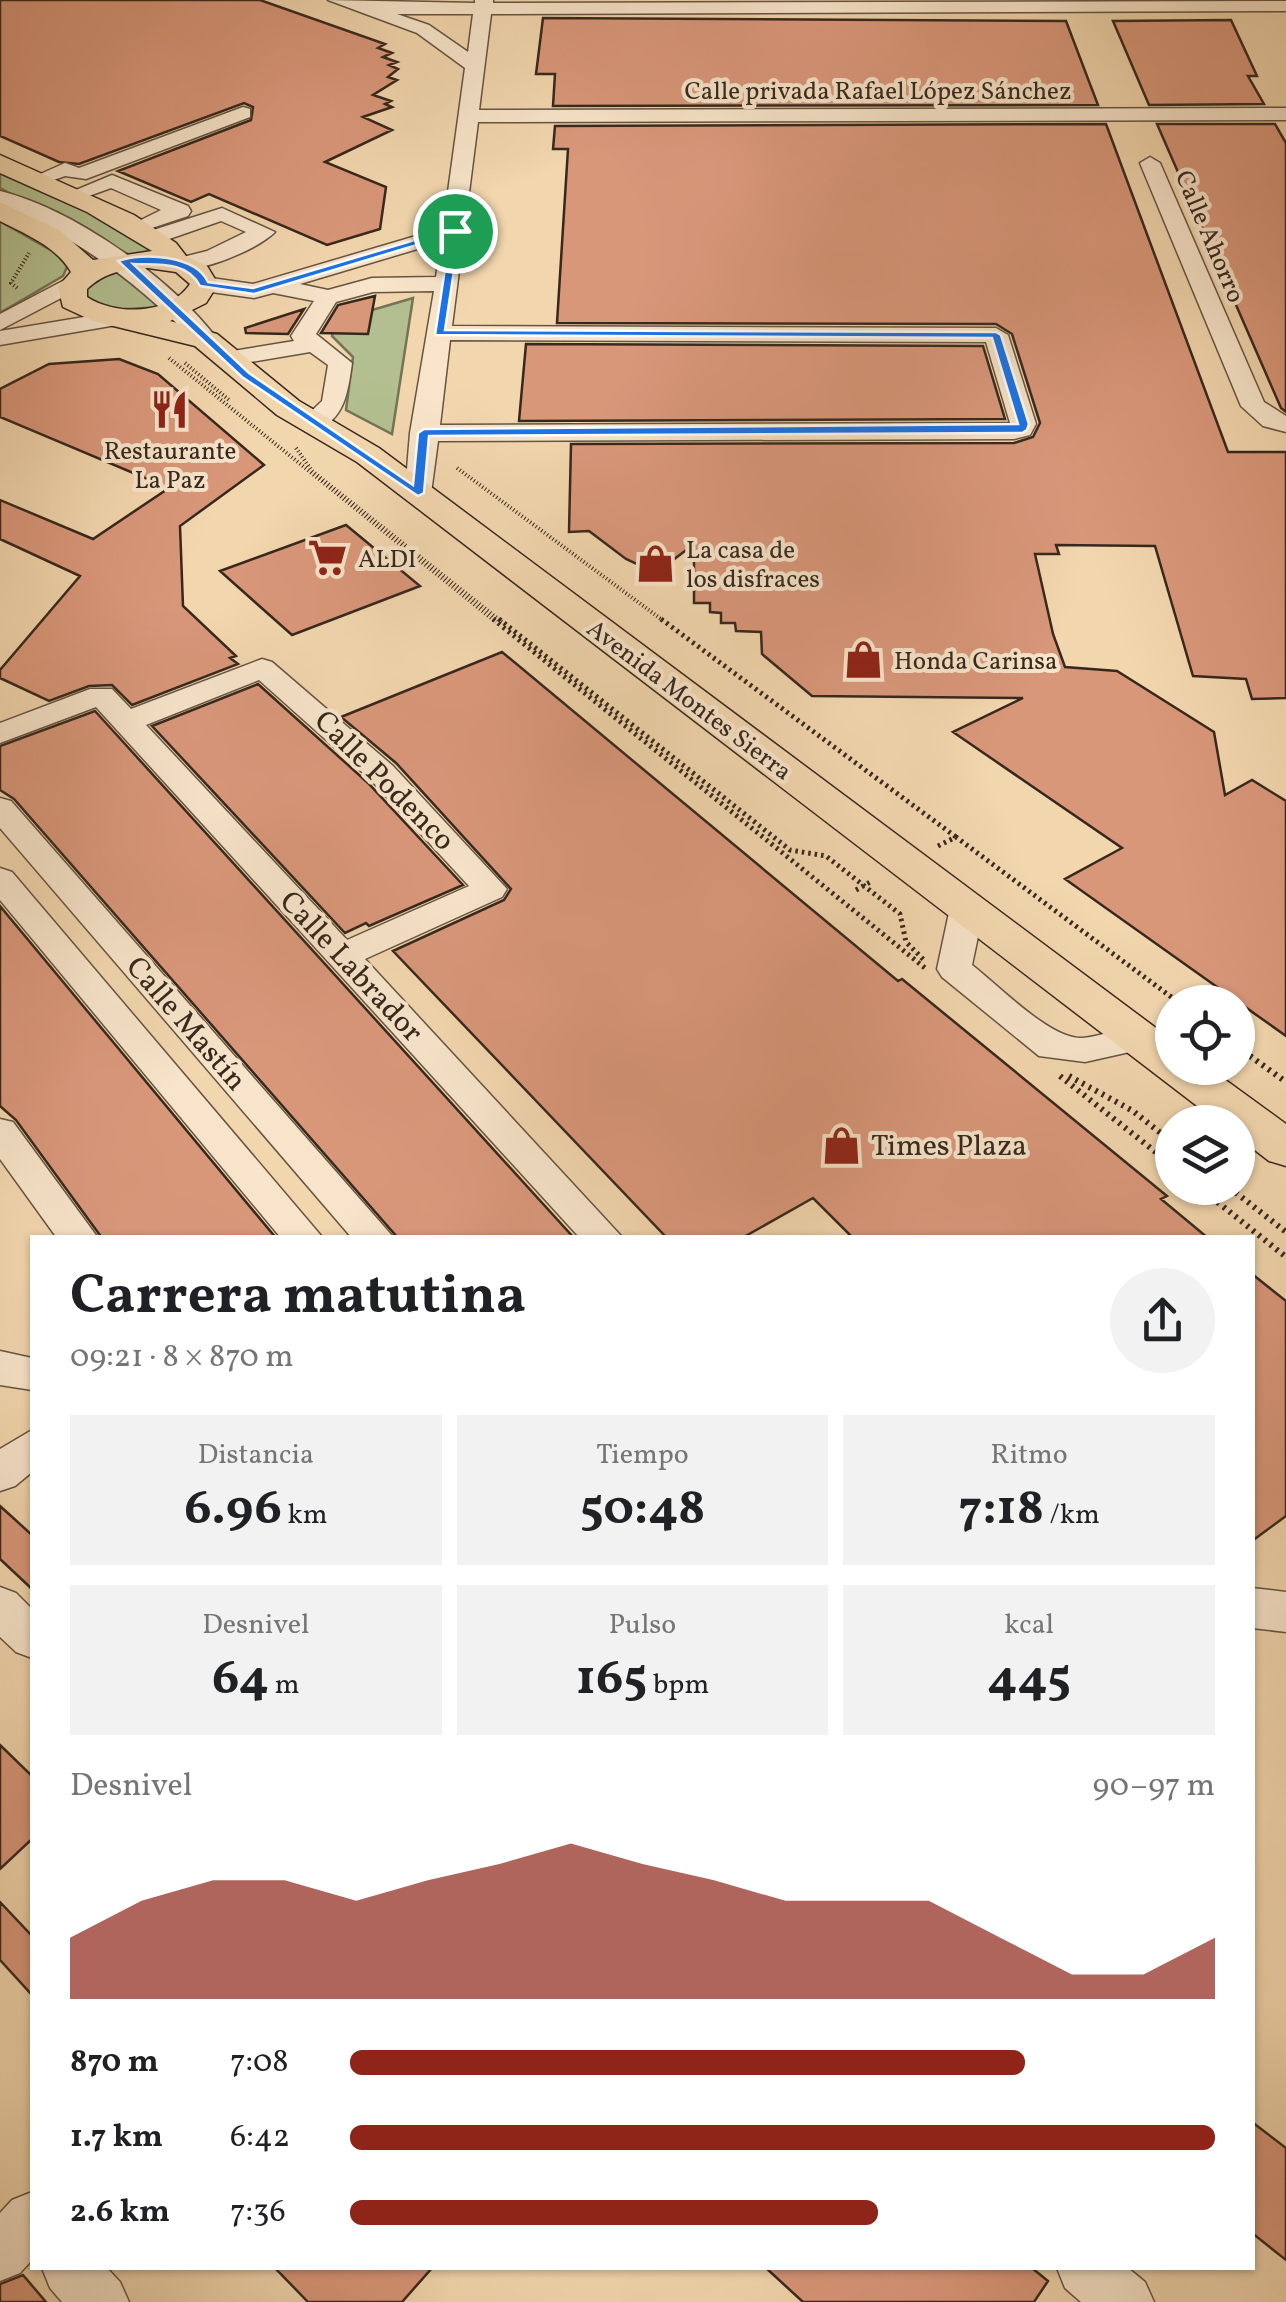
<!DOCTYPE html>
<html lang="es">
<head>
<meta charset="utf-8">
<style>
  body { margin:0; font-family:Vollkorn,serif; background:#f2f2f2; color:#202124; height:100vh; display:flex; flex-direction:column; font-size:38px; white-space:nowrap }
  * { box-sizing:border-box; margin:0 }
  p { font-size:32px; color:#757577 }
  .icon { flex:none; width:55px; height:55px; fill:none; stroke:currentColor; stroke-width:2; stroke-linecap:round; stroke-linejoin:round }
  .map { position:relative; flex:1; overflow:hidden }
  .side { position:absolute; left:30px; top:1235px; width:1225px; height:1035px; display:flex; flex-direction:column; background:#fff; border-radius:0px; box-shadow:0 2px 8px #0004 }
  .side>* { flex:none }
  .controls { position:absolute; left:1155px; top:985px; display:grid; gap:20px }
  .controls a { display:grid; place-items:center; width:100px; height:100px; border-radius:50%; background:#fff; box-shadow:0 2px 8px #0004; font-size:50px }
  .pin { position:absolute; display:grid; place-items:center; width:85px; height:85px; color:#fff; margin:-42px; border:5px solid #fff; border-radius:50%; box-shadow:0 2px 10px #0007 }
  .round { display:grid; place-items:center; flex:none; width:105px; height:105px; border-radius:52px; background:#f2f2f2 }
  .summary { display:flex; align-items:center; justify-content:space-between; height:170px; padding:0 40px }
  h1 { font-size:55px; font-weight:700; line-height:75px }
  .figures { display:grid; grid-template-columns:repeat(3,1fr); gap:15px; height:170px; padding:10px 40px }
  .figures div { display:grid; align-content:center; border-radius:0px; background:#f2f2f2; text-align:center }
  .figures b { font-size:50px; font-weight:700 }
  .figures small { font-size:28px; font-weight:400 }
  .figures p { font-size:28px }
  .chart { height:280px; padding:20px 40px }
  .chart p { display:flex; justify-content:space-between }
  .chart svg { width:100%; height:180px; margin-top:10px; fill:#8f2418; opacity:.7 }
  ul { padding:0 40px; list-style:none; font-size:32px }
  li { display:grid; grid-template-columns:160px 120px 1fr; align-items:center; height:75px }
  li i { height:25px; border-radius:12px; background:#8f2418 }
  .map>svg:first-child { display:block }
</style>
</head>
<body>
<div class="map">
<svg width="1286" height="2302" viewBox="0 0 1286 2302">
  <rect width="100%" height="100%" fill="#f2d6ae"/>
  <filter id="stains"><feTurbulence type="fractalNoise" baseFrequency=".002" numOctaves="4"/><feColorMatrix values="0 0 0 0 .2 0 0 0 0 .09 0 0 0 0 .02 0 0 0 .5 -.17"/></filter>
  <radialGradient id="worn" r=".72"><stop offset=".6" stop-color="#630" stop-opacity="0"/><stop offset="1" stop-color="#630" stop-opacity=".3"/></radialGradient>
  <path fill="#b3bf90" stroke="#757456" stroke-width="2.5" d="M0,169L45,189L162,253L130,255L0,188Z
    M0,221L61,256L67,267L63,276L0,313Z
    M116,269L162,307L110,310L85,297L87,284Z
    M413,298L392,434L346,410L353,357L332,336L335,323L345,318Z"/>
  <path fill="#d9977a" stroke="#37281d" stroke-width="2.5" d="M0,0H260L385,44L378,48L392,53L383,57L397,62L389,65L398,69L388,77L397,80L373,95L391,101L385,104L392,107L363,117L392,130L325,162L386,187L380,229L327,245L209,194L191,202L118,171L251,120L253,107L244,103L79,164L59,162L0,136Z
    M543,18L1066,21L1098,105L553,106L555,74H536Z
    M1231,20L1257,76H1248L1264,104L1149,105L1113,21Z
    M1106,124L1228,452H1286V698L1252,699L1246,679L1193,676L1155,546L1056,545L1059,554H1035L1053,634L1065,667L1117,671L1214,732L1225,795L1252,780L1286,801V1036L1065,879L1122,848L953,732L1023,698L812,696L762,654L761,632L736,631L735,623H721V613L710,612V603H694V544L656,573L626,559L589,531L569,532L571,444L1014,443L1033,437L1040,423L1012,334L996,324L557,323L568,149H553L555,126Z
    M1157,124H1275L1286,143V412L1281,408Z
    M375,296L368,334L321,333L338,305Z
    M304,309L288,334L246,333L245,328Z
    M526,344L983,346L1005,419L519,421Z
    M119,359L158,374L264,465L180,526L183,606L236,656L230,658L238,664L132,705L112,685L89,686L49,701L0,678V670L80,576L0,539V500L93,539L169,488L0,417V389L49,364Z
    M346,525L420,586L292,635L220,571Z
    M502,652L898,981L902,979L1167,1196L1161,1199L1208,1238H853L813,1198L742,1238H667L393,951L504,900L511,889L396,763L341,717Z
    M258,684L368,783L463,885L369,926L366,923L345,933L152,726Z
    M95,711L574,1238H398L14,799L0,790V746Z
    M0,906L276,1238H102L16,1120L0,1106Z
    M1252,1274L1286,1301V1516L1252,1541Z
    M0,1506L32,1535V1589L0,1559Z
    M0,1745L32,1776V1839L0,1869Z
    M0,1902L32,1936V1995L0,1960Z
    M1252,2122L1286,2148V2260L1252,2233Z
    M275,2268H432L402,2302H308Z
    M766,2268H1032L1048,2281L1034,2302H803Z
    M23,2275L46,2302H0V2284Z"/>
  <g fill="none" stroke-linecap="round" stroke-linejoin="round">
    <defs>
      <path id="minor" d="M328,0L475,3V0H493V3L1286,1V11L491,14L479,110L1286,108V120L478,122L452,326L996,328L1008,335L1036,424L1030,435L1014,439L438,441L431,493L418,501L405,493L410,433L434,291L373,292L336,302L316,334L352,363C348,391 345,422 312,431L299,423L322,401L328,365L310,352L227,366L215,359L227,352L294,341L291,336L314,301L273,293L254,298L204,291L193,284L204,277L253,284L443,228L465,68L417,33ZM397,14H473L468,52L429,25ZM441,242L436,277L372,278L328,290L300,284ZM450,340L986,342L1010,423L440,425Z
        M243,107L250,109V117L86,179L65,176L37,186L27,180L65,163L79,168Z
        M1150,157L1160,163L1264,402L1286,416V432L1263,426L1241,406L1140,163Z
        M112,175L188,206L191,211L188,216L146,230L138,228L135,223L161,210L111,188L75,201L64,195Z
        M0,191C74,209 172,279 218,340L214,345H198C140,284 77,237 0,205Z
        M222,208L275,232C258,249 199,274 175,269L172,264L175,259L207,251L246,232L221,221L152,245L141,238L144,233Z
        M78,273L89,280L86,285L0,330V314Z
        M120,311L132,318L128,323L0,345V331Z
        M262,659L272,662L393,766L507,889L502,897L365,959L623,1238H580L96,707L0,743V723L90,689H112L131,709ZM259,680L371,780L469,886L347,940L146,725Z
        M0,798L11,801L394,1238H352L0,828Z
        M0,868L12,872L323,1238H281L0,900Z
        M967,897L979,900L984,908L972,965C998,985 1051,1040 1082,1038C1105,1036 1129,1023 1152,1029L1157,1038L1152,1047L1085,1062L1039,1056L942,977L937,969L950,908L955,900Z
        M0,1119L13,1122L98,1238H57L0,1159Z
        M0,1351L32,1358V1390L0,1385Z
        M32,1430V1472L15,1486L0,1491V1449Z
        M0,1587L16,1593L32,1609V1658L16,1652L0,1637Z
        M1252,1588L1286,1592V1632L1252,1628Z
        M32,2192V2260L20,2273L0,2281V2213L12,2200Z
        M42,2268H107L120,2282L129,2302H62L50,2288Z
        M1057,2268H1128L1145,2282L1154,2302H1081L1065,2288Z"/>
      <path id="major" d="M0,155L134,215L176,243L186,256L207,266L218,284L206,303L170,321L217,334L299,401L379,448L1172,1040V1068H1209L1286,1124V1166L1269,1161L1238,1137V1122H1218L357,462L277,415L195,346L93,321L63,307L58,287L71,272C56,246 25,234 0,221V202L59,230L93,260L152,251L87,212L0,173ZM148,268L176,272L190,284C169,315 116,316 87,297V289C105,272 124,269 148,268Z"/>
    </defs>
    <use href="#minor" stroke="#665441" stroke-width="3"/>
    <use href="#major" stroke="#37281d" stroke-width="3"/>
    <path stroke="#37281d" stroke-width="4" stroke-dasharray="1 2.5" stroke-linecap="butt" d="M17,288L11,283L29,253
      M169,358L496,622
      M185,363L229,400
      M296,448L312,471L502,622
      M457,468L665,622"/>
    <path stroke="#37281d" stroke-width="5" stroke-dasharray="2.5 4" stroke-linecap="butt" d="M493,619L925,968
      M499,619L790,850L826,856L900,914L906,942L926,962
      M661,619L956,837
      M938,846L956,837L1178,1002
      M856,890L872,881
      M1238,1047L1253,1058"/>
    <path stroke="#37281d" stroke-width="6" stroke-dasharray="2.5 5" stroke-linecap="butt" d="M1250,1056L1286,1082
      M1060,1076L1172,1165
      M1069,1076L1133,1111L1172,1142
      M1200,1188L1286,1257
      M1230,1188L1286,1232"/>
    <use href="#minor" fill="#f7e4ca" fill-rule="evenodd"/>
    <use href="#major" fill="#f2d6ae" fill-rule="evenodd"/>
  </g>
  <path fill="#1a73e8" stroke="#fff" stroke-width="2.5" fill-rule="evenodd" d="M455,228L460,231L445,330L996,332L1001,335L1029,424L1027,430L1022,433L429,436L424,493L418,496L242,377L118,261C142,252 196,255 208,282L253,288ZM450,235L435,335L992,338L1018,424L424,429L418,433L413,485L249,373L133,264C159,265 187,261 200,286L254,294Z"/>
  <defs>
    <symbol id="restaurant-bare" viewBox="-9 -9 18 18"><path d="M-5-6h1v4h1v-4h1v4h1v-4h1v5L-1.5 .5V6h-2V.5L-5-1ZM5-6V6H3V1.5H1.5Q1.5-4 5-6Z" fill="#8f2418" stroke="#f7e4ca" stroke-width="2.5" paint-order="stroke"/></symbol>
    <symbol id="supermarket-bare" viewBox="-9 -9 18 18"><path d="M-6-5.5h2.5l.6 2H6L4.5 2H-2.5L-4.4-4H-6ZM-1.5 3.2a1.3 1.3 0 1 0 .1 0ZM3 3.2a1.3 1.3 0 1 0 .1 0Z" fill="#8f2418" stroke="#f7e4ca" stroke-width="2.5" paint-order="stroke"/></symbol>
    <symbol id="shop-bare" viewBox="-9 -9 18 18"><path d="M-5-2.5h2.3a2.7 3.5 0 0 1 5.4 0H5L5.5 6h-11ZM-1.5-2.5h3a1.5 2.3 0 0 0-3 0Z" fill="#8f2418" stroke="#f7e4ca" stroke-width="2.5" paint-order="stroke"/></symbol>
  </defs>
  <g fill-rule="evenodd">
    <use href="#restaurant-bare" x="142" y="382" width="55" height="55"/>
    <use href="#supermarket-bare" x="300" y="530" width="55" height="55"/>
    <use href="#shop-bare" x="628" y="536" width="55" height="55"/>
    <use href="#shop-bare" x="836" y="632" width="55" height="55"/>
    <use href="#shop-bare" x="814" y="1118" width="55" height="55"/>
  </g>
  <g text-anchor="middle" stroke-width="8" stroke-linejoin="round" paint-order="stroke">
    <g font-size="25" fill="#37281d" stroke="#f7e4ca">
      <text x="878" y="99">Calle privada Rafael López Sánchez</text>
      <text transform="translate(1211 236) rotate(67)" y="9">Calle Ahorro</text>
      <text transform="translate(690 699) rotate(37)" y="9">Avenida Montes Sierra</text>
    </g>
    <g font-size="25" fill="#37281d" stroke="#f7e4ca" text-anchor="start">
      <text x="170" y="459" text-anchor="middle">Restaurante<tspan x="170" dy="29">La Paz</tspan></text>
      <text x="686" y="558">La casa de<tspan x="686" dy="29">los disfraces</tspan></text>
      <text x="358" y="567">ALDI</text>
      <text x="894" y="669">Honda Carinsa</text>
    </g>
    <g font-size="30" fill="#37281d" stroke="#f7e4ca">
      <text transform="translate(385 780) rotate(45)" y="10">Calle Podenco</text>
      <text transform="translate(352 966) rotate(47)" y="10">Calle Labrador</text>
      <text transform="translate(187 1023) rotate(49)" y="10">Calle Mastín</text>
    </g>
    <g font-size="30" fill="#37281d" stroke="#f7e4ca" text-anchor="start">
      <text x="871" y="1155">Times Plaza</text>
    </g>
  </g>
  <rect width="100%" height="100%" filter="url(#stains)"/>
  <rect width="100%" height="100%" fill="url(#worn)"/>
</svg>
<div class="controls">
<a><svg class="icon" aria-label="locate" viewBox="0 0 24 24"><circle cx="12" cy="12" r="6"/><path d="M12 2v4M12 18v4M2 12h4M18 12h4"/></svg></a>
<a><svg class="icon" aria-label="layers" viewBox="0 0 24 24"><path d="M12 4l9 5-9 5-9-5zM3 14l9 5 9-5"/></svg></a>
</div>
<div class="pin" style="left:455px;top:231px;background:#1e9e55"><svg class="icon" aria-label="arrive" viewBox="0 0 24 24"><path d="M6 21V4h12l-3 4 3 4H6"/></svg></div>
<section class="side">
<div class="summary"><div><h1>Carrera matutina</h1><p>09:21 · 8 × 870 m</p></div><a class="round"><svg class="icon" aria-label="share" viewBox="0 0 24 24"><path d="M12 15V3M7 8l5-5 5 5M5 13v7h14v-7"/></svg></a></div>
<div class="figures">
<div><p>Distancia</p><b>6.96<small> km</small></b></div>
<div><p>Tiempo</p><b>50:48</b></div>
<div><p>Ritmo</p><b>7:18<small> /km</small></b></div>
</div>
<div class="figures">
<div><p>Desnivel</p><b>64<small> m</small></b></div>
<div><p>Pulso</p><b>165<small> bpm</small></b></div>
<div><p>kcal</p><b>445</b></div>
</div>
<div class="chart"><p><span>Desnivel</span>90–97 m</p>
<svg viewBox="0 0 160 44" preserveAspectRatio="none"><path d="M0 44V29L10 20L20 15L30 15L40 20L50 15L60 11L70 6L80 11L90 15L100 20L110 20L120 20L130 29L140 38L150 38L160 29V44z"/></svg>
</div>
<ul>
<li><b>870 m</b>7:08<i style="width:78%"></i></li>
<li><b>1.7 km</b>6:42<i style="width:100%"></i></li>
<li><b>2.6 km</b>7:36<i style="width:61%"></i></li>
</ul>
</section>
</div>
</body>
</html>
